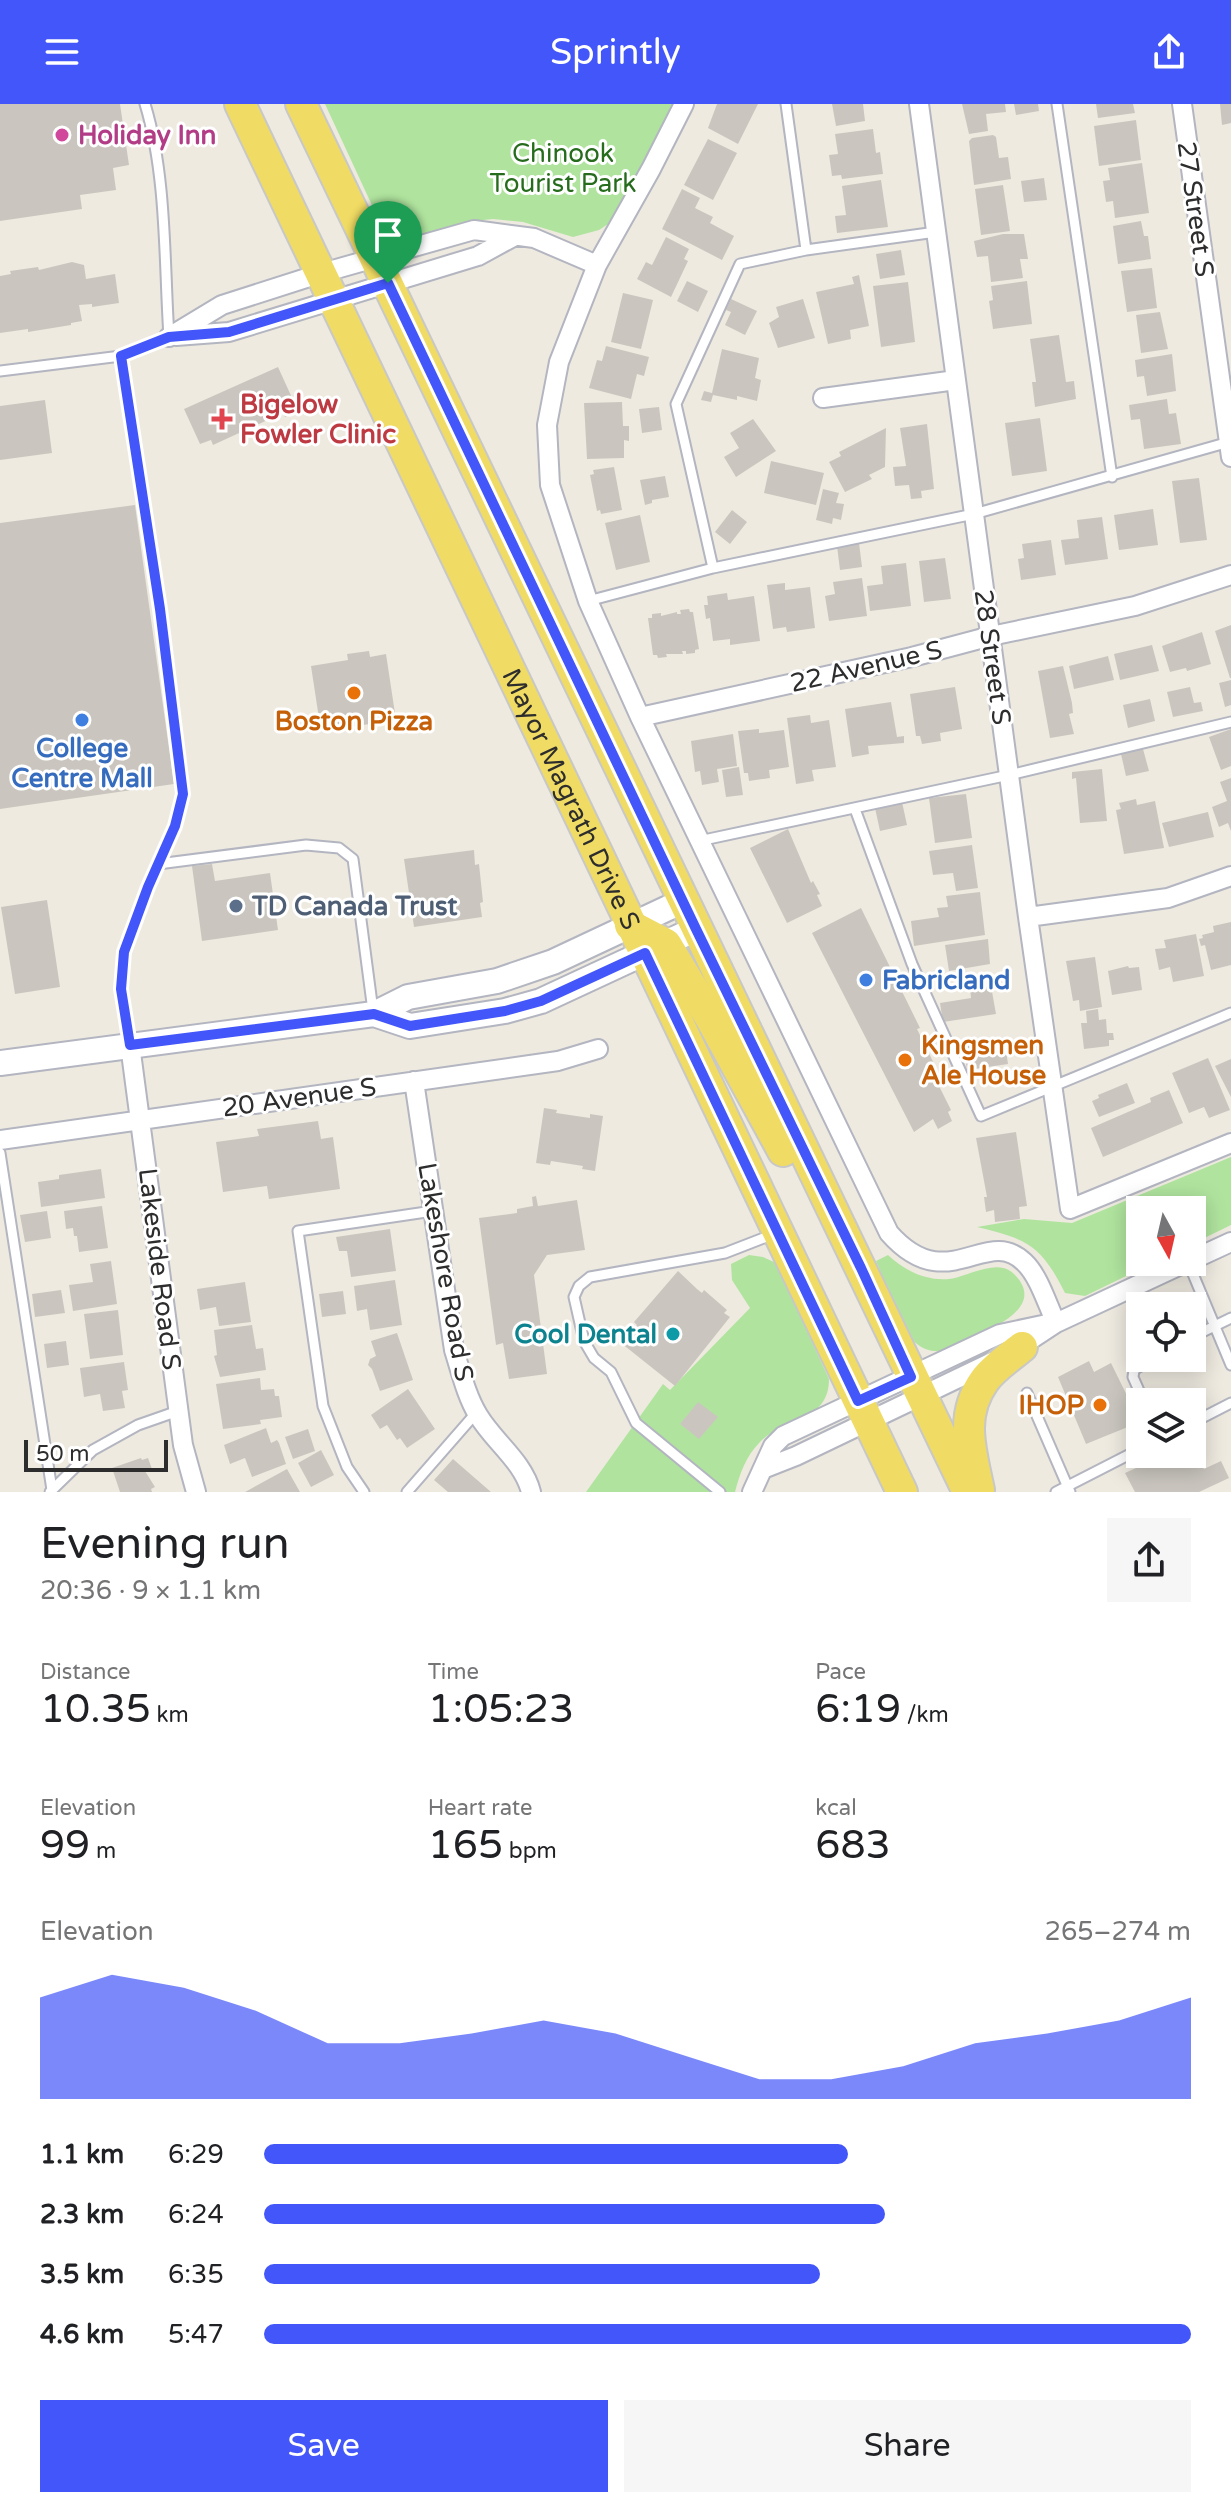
<!DOCTYPE html>
<html lang="en">
<head>
<meta charset="utf-8">
<style>
  body { margin:0; font-family:"Varela Round",sans-serif; background:#f6f6f6; color:#202124; height:100vh; display:flex; flex-direction:column; font-size:30px; white-space:nowrap }
  * { box-sizing:border-box; margin:0 }
  p { font-size:26px; color:#757577 }
  .icon { flex:none; width:44px; height:44px; fill:none; stroke:currentColor; stroke-width:2; stroke-linecap:round; stroke-linejoin:round }
  .map { position:relative; height:1388px; overflow:hidden }
  .details { display:flex; flex-direction:column; background:#fff; flex:1 }
  .details>* { flex:none }
  .needle { width:52px; rotate:172deg }
  .fabs { position:absolute; left:1126px; top:1092px; display:grid; gap:16px }
  .fabs a { display:grid; place-items:center; width:80px; height:80px; border-radius:0px; background:#fff; box-shadow:0 4px 20px #0003; font-size:40px }
  .scale { position:absolute; left:24px; bottom:20px; width:144px; box-sizing:border-box; padding-left:8px; border:4px solid #2d2d2d; border-top:0; font-size:22px; line-height:28px; white-space:nowrap; color:#2d2d2d; -webkit-text-stroke:6px #fff; paint-order:stroke }
  .pin { position:absolute; display:grid; place-items:center; width:68px; height:68px; color:#fff; margin:-82px -34px; border-radius:50% 50% 50% 0; rotate:-45deg; box-shadow:0 0 8px #0007 }
  .pin .icon { rotate:45deg }
  .round { display:grid; place-items:center; flex:none; width:84px; height:84px; border-radius:0px; background:#f6f6f6 }
  .summary { display:flex; align-items:center; justify-content:space-between; height:136px; padding:0 40px }
  h1 { font-size:44px; font-weight:600; line-height:60px }
  .metrics { display:grid; grid-template-columns:repeat(3,1fr); gap:12px; height:136px; padding:8px 40px }
  .metrics div { display:grid; align-content:center }
  .metrics b { font-size:40px; font-weight:600 }
  .metrics small { font-size:22px; font-weight:400 }
  .metrics p { font-size:22px }
  .chart { height:224px; padding:16px 40px }
  .chart p { display:flex; justify-content:space-between }
  .chart svg { width:100%; height:144px; margin-top:8px; fill:#4356f9; opacity:.7 }
  .action { display:flex; gap:16px; margin-top:auto; padding:16px 40px }
  .action a { flex:1; height:92px; border-radius:0px; background:#4356f9; color:#fff; font-size:32px; font-weight:600; line-height:92px; text-align:center }
  .action a+a { background:#f6f6f6; color:#202124 }
  ul { padding:0 40px; list-style:none; font-size:26px }
  li { display:grid; grid-template-columns:128px 96px 1fr; align-items:center; height:60px }
  li i { height:20px; border-radius:10px; background:#4356f9 }
  header { display:flex; justify-content:space-between; align-items:center; height:104px; padding:0 40px; background:#4356f9; color:#fff; font-size:36px; font-weight:600 }
  .map>svg:first-child { display:block }
</style>
</head>
<body>
<header><svg class="icon" aria-label="menu" viewBox="0 0 24 24"><path d="M4 6h16M4 12h16M4 18h16"/></svg>Sprintly<svg class="icon" aria-label="share" viewBox="0 0 24 24"><path d="M12 15V3M7 8l5-5 5 5M5 13v7h14v-7"/></svg></header>
<div class="map">
<svg width="1231" height="1388" viewBox="0 0 1231 1388">
  <rect width="100%" height="100%" fill="#eeeae0"/>
  <path fill="#b0e49e" d="M325,0H674L623,95L608,120L599,126L573,133L523,118L493,115L464,118L408,135L383,125Z
    M1231,1053V1121L1192,1140V1106H1140V1158H1155L1085,1192L1065,1189C1041,1141 1027,1135 977,1123L1024,1115L1072,1119Z
    M749,1151L763,1153L776,1159L829,1275C829,1318 785,1313 760,1338C746,1352 740,1369 735,1388H586L663,1280L670,1286L750,1204L732,1176L731,1160Z
    M888,1151C905,1167 926,1177 949,1175C968,1173 997,1153 1014,1170C1046,1202 996,1222 974,1233C963,1237 951,1246 940,1247C932,1248 923,1245 917,1240C900,1226 886,1179 876,1157Z"/>
  <path fill="#cac6bf" d="M0,0H120L129,61L113,64L116,86L80,91L82,105L0,117Z
    M717,0H758L738,40L708,24Z
    M832,0H863L865,17L836,22Z
    M962,0H1005L1006,8L986,10L988,27L969,30Z
    M1014,0H1038L1039,7L1016,11Z
    M1096,0H1133L1135,9L1098,14Z
    M1220,0H1231V19L1222,21Z
    M1136,16L1141,56L1099,62L1094,22Z
    M873,25L876,49L880,48L883,70L842,75L841,71L832,72L829,51L838,50L835,30Z
    M993,31L996,33L999,54L1008,53L1011,75L974,81L969,37L972,34Z
    M708,35L737,49L713,96L684,81Z
    M1142,59L1149,109L1115,114L1113,97L1106,98L1103,77L1110,76L1108,64Z
    M1044,74L1047,96L1024,98L1021,77Z
    M881,76L888,123L837,129L835,112L846,111L842,82Z
    M1003,81L1010,127L981,131L975,85Z
    M682,85L700,94L695,104L713,113L710,119L734,132L722,156L662,125Z
    M1141,117L1144,132H1148L1151,155L1118,160L1113,122Z
    M1003,130H1024L1028,155H1020L1023,174L991,178L988,152L977,153L974,137Z
    M666,133L689,145L684,155L688,157L671,193L637,175L646,158L652,161Z
    M901,146L905,171L880,175L876,150Z
    M72,158L84,161L86,175L115,170L119,199L92,203V200L79,201L82,217L71,219V221L28,228V225L0,229V172L11,170L10,167L38,163L39,166Z
    M1152,164L1157,204L1127,208L1121,167Z
    M859,171L869,222L850,226L851,235L828,240L816,188L854,180L852,173Z
    M687,177L708,187L698,208L677,197Z
    M1027,177L1032,220L993,225L989,197L993,196L991,182Z
    M908,178L915,238L881,243L873,182Z
    M623,189L653,196L641,245L611,238Z
    M731,195L757,207L745,231L725,221L731,208L726,206Z
    M803,195L815,234L778,244L769,219L779,213L776,203Z
    M1160,208L1168,245L1141,249L1136,211Z
    M1059,231L1066,278L1074,277L1076,295L1035,303L1032,278H1036L1030,235Z
    M606,242L649,253L644,272L637,270L631,295L589,284L597,256L602,257Z
    M722,245L759,254L755,274L761,276L757,297L737,292V296L713,291L711,298L701,296L704,287L712,289Z
    M1172,250L1176,287L1147,292L1144,272L1137,273L1135,256Z
    M278,263L298,307L285,313L283,309L213,341L211,336L200,340L184,305Z
    M1167,295L1169,310L1176,309L1181,340L1144,345L1140,315L1131,316L1129,301Z
    M45,296L52,349L0,356V302Z
    M622,298L623,322H629V337L624,336V354L587,355L584,299Z
    M659,303L662,326L642,329L639,305Z
    M1040,314L1047,367L1012,372L1005,319Z
    M753,315L776,347L736,373L724,353L739,344L730,329Z
    M927,320L934,385L921,387L922,394L911,395L909,381L895,382L893,363L906,362L900,324Z
    M886,324L885,363L869,371L872,375L845,388L829,358L841,352L839,348Z
    M771,357L824,369L816,401L764,389Z
    M614,363L622,406L601,410L600,406L597,407L590,371L594,370L593,366Z
    M665,372L669,393L652,396V399L645,401L640,376Z
    M1199,374L1207,436L1180,439L1172,377Z
    M823,385L839,389L836,399L844,400L841,416L833,414L832,420L816,416Z
    M135,401L174,680L0,705V419Z
    M1153,405L1158,441L1119,446L1114,411Z
    M732,406L747,418L730,440L715,428Z
    M640,411L650,458L616,466L605,419Z
    M1102,413L1108,455L1065,461L1061,436L1079,434L1077,416Z
    M1051,436L1056,471L1021,476L1018,455L1024,454L1022,440Z
    M859,439L862,463L840,466L837,442Z
    M945,454L951,495L924,498L919,457Z
    M906,459L911,502L870,507L867,482L883,480L881,462Z
    M862,474L867,512L829,517L825,492L835,490L833,478Z
    M785,479V486L810,483L815,524L787,528L786,523L773,525L767,481Z
    M727,489L728,496L754,492L760,537L730,541V535L713,537L710,514L706,515L704,501H708L707,492Z
    M689,505L690,508H693L699,545L695,546V549L686,550V547H682L683,550H666L667,553L658,554L657,551H653L648,514H652V510L661,509V512L677,508V510H681L680,506Z
    M1231,521V574H1230L1215,527Z
    M1202,528L1211,560L1187,567L1186,564L1170,568L1162,542Z
    M1152,541L1159,567L1120,576L1114,550Z
    M369,547L370,553L386,550L396,616L330,626L329,620L320,621L311,562L348,556L347,550Z
    M1108,552L1114,576L1074,585L1069,562Z
    M1063,562L1072,599L1073,609L1069,610L1074,630L1050,634L1038,567Z
    M1231,576V601L1225,603L1219,579Z
    M955,583L962,625L940,629L941,637L922,640L920,632H916L910,590Z
    M1190,583L1194,599L1201,598L1203,607L1173,613L1167,588Z
    M1150,595L1155,617L1128,624L1123,601Z
    M891,598L897,633L904,632V639L868,642L869,650L852,653L845,605Z
    M810,611L811,619L829,616L836,663L812,666L814,677L796,680L787,614Z
    M759,625V629L784,626L789,663L769,666L770,674L749,677L748,669H744L738,627Z
    M1231,625V662L1221,666L1209,633Z
    M733,630L737,662L717,665L719,678L702,681L700,667L695,668L691,637Z
    M1143,645L1149,667L1126,672L1121,650Z
    M739,663L743,691L726,693L722,666Z
    M1102,665L1107,717L1080,719L1076,674L1072,675V668Z
    M1231,674V727L1228,719L1219,723L1212,703L1227,697L1220,678Z
    M966,690L972,734L935,739L929,694Z
    M1136,695L1137,701L1155,697L1164,744L1124,750L1116,706L1121,705L1119,699Z
    M902,698L907,721L880,727L875,704Z
    M1208,708L1214,733L1169,743L1162,719Z
    M788,725L811,779L813,777L820,790L817,791L822,802L787,819L750,744Z
    M972,741L978,784L956,787L953,769L933,771L929,747Z
    M474,746L475,761L479,760L483,798L480,799L482,813L414,823L404,755Z
    M212,760L215,777L270,769L278,826L202,837L192,762Z
    M980,788L985,831L914,842L911,817L939,813L937,804L948,803L946,792Z
    M47,796L60,883L15,890L1,803Z
    M861,804L920,924L917,925L943,978L938,980L951,1006L948,1008L952,1017L938,1025L933,1015L914,1028L812,829Z
    M1231,818V861L1211,866L1205,841L1201,842L1199,835L1203,834L1202,831L1214,828L1213,822Z
    M1196,830L1204,872L1173,878L1170,863L1159,866L1155,845L1166,844L1164,836Z
    M988,835L990,860L949,867L945,841Z
    M1095,853L1102,903L1080,907L1079,896L1073,897L1066,857Z
    M1128,862L1129,864L1139,863L1142,886L1112,891L1108,867Z
    M991,882L996,910L943,918L940,899L971,894L970,885Z
    M1098,905L1099,916L1106,915L1107,929H1113L1114,936H1109V942L1084,945L1081,919H1087L1086,907Z
    M1004,933L1008,960L967,966L963,939Z
    M1208,954L1230,1006L1209,1014L1204,1003L1189,1009L1172,969Z
    M1231,955V993L1215,962Z
    M1127,979L1135,999L1099,1013L1092,997L1099,994L1098,991Z
    M1169,986L1183,1019L1103,1053L1091,1024L1151,998L1150,994Z
    M544,1004L557,1006L556,1009L590,1014V1010L603,1012L595,1067L582,1065L583,1062L551,1057L550,1061L536,1059Z
    M318,1017L321,1035L333,1033L340,1085L269,1095L267,1082L223,1088L216,1038L259,1032L257,1025Z
    M1016,1028L1027,1102L1019,1103L1020,1115L995,1118L994,1106L986,1108L984,1093H987L976,1034Z
    M101,1065L105,1094L41,1103L38,1078L59,1075V1071Z
    M536,1092L538,1102L577,1096L585,1146L547,1151L534,1171L547,1270L509,1275L503,1239L496,1241L479,1114L517,1109V1105L533,1102L532,1093Z
    M102,1102L108,1144L79,1148L77,1132H74L73,1124L66,1125L64,1107Z
    M47,1107L51,1134L25,1138L20,1111Z
    M390,1125L396,1167L351,1173L347,1147H339L336,1133Z
    M111,1157L117,1200L73,1207L69,1181L93,1178L90,1160Z
    M678,1167L697,1185L702,1189L704,1186L727,1206L724,1209L730,1213L675,1282L621,1239L637,1221L634,1218Z
    M395,1176L402,1221L370,1226L367,1205L357,1207L354,1182Z
    M245,1178L251,1218L219,1222L216,1203L200,1206L197,1185Z
    M61,1186L65,1209L35,1213L32,1190Z
    M343,1187L346,1210L322,1213L319,1190Z
    M118,1206L123,1251L90,1255L84,1210Z
    M252,1221L256,1245L263,1244L266,1266L220,1273L214,1252L217,1251L214,1226Z
    M397,1229L413,1276L380,1287L372,1265L368,1261L370,1255L376,1252L371,1237Z
    M66,1237L69,1261L47,1264L44,1240Z
    M1089,1257L1094,1268L1111,1259L1140,1318L1086,1340L1058,1273Z
    M124,1258L128,1286L122,1287L125,1304L103,1307L100,1290L84,1293L80,1264Z
    M260,1274L261,1286L274,1285L275,1292H279L282,1313L260,1316L261,1320L223,1325L216,1280Z
    M408,1285L435,1325L407,1344L400,1334L397,1336L387,1321L380,1325L371,1311Z
    M698,1298L718,1313L699,1335L680,1320Z
    M266,1324L271,1339L277,1336L279,1339L286,1360L252,1373L245,1354L230,1360L224,1341Z
    M308,1325L315,1347L293,1355L285,1333Z
    M1192,1339L1204,1365L1221,1357L1229,1374L1199,1388H1135L1125,1369L1147,1359L1146,1356L1154,1350H1192Z
    M321,1346L334,1371L311,1383L298,1359Z
    M141,1354L142,1356L148,1354L152,1365L145,1367L155,1383L151,1385L152,1388H120L112,1364Z
    M453,1355L491,1388H448L434,1376Z
    M287,1365L300,1388H245Z"/>
  <g fill="none" stroke-linecap="round" stroke-linejoin="round">
    <defs>
      <path id="service" d="M786,0L806,146
        M1057,0L1112,373
        M121,252L160,505L183,690L175,722L148,783L124,848L121,885L130,940
        M0,267L121,252L169,233C164,158 167,72 145,0
        M713,464L676,300L740,160L806,146L936,128
        M588,497L713,464L974,410L1229,338
        M855,705L912,860L981,1012L1231,909
        M699,737L1009,671L1231,618
        M158,760L306,741L339,744L353,755L373,907
        M0,1049L52,1386
        M1188,1158L1231,1261
        M1192,1233L1231,1214
        M1027,1289L1070,1388
        M1144,1298L1133,1273L1134,1266L1153,1254
        M1192,1319L1231,1299
        M50,1388L93,1346L138,1321L178,1307
        M364,1388L347,1363L323,1302L298,1127L433,1107
        M407,1388L476,1309
        M720,1388L636,1319L611,1268L594,1254L584,1237L574,1193L579,1182L590,1173L725,1149L774,1130
        M1056,1388L1140,1345"/>
      <path id="minor" d="M684,0L651,65L597,161L559,258L547,321L550,381L588,497L640,613L889,1129C947,1195 986,1121 1024,1158C1039,1172 1047,1200 1056,1219
        M919,0L1028,813L1070,1105L1231,1039
        M1182,0L1231,353
        M176,232L229,228L478,152L513,133
        M169,233L222,201L322,169L474,126L534,134L597,161
        M823,294L956,276
        M640,613L912,553L991,532L1135,502L1231,471
        M1028,813L1168,794L1231,772
        M130,941L183,1341L196,1388
        M414,977L454,1246C461,1268 466,1291 478,1311C494,1338 523,1357 531,1388
        M0,1036L558,957L598,945
        M1192,1156L1231,1138
        M1015,1246L1056,1219L1187,1158
        M763,1365L796,1352L992,1258
        M752,1388L773,1342L783,1332L1000,1230L1047,1220"/>
      <path id="tertiary" d="M374,910L410,922L505,907L541,897L696,825
        M0,959L374,910L408,893L497,877L553,858L683,797"/>
      <g id="primary">
        <path id="s1" d="M240,0L902,1388"/>
        <path d="M301,0L968,1388"/>
        <path d="M630,821L666,840L711,915L783,1047"/>
        <path d="M979,1386C971,1347 959,1312 984,1277C993,1264 1010,1253 1022,1243"/>
      </g>
    </defs>
    <use href="#service" stroke="#b3b5c0" stroke-width="13"/>
    <use href="#minor" stroke="#b3b5c0" stroke-width="22"/>
    <use href="#tertiary" stroke="#b3b5c0" stroke-width="28"/>
    <use href="#primary" stroke="#c8c8c8" stroke-width="34"/>
    <use href="#service" stroke="#fff" stroke-width="9"/>
    <use href="#minor" stroke="#fff" stroke-width="18"/>
    <use href="#tertiary" stroke="#fff" stroke-width="24"/>
    <use href="#primary" stroke="#f0db64" stroke-width="30"/>
  </g>
  <g fill="none" stroke-linecap="round" stroke-linejoin="round">
    <defs>
      <path id="route" d="M388,179L696,825L861,1164L911,1273L858,1297L645,849L541,897L505,907L410,922L374,910L130,941L121,885L124,848L148,783L175,722L183,690L160,505L121,252L169,233L229,228Z"/>
    </defs>
    <use href="#route" stroke="#fff" stroke-width="16"/>
    <use href="#route" stroke="#4356f9" stroke-width="10"/>
  </g>
  <circle fill="#d1479c" stroke="#fff" stroke-width="3" cx="62" cy="31" r="8"/>
  <path fill="#e0444e" stroke="#fff" stroke-width="3" d="M218 303h8v8h8v8h-8v8h-8v-8h-8v-8h8z"/>
  <g fill="#e8710a" stroke="#fff" stroke-width="3">
    <circle cx="354" cy="589" r="8"/>
    <circle cx="905" cy="956" r="8"/>
    <circle cx="1100" cy="1301" r="8"/>
  </g>
  <g fill="#3f7fe0" stroke="#fff" stroke-width="3">
    <circle cx="82" cy="616" r="8"/>
    <circle cx="866" cy="876" r="8"/>
  </g>
  <circle fill="#5c6f8a" stroke="#fff" stroke-width="3" cx="236" cy="802" r="8"/>
  <circle fill="#0f9aa8" stroke="#fff" stroke-width="3" cx="673" cy="1230" r="8"/>
  <g text-anchor="middle" stroke-width="6" stroke-linejoin="round" paint-order="stroke">
    <g font-size="26" font-weight="bold" fill="#b23c85" stroke="#fff" text-anchor="start">
      <text x="78" y="40">Holiday Inn</text>
    </g>
    <g font-size="26" fill="#266c1c" stroke="#fff">
      <text x="563" y="58">Chinook<tspan x="563" dy="30">Tourist Park</tspan></text>
    </g>
    <g font-size="26" fill="#2d2d2d" stroke="#fff">
      <text transform="translate(1196 105) rotate(82)" y="9">27 Street S</text>
      <text transform="translate(993 553) rotate(82)" y="9">28 Street S</text>
      <text transform="translate(866 562) rotate(-13)" y="9">22 Avenue S</text>
      <text dy="9" stroke="none"><textPath href="#s1" startOffset="770">Mayor Magrath Drive S</textPath></text>
      <text transform="translate(299 993) rotate(-8)" y="9">20 Avenue S</text>
      <text transform="translate(160 1165) rotate(83)" y="9">Lakeside Road S</text>
      <text transform="translate(446 1168) rotate(80)" y="9">Lakeshore Road S</text>
    </g>
    <g font-size="26" font-weight="bold" fill="#be3a42" stroke="#fff" text-anchor="start">
      <text x="240" y="309">Bigelow<tspan x="240" dy="30">Fowler Clinic</tspan></text>
    </g>
    <g font-size="26" font-weight="bold" fill="#c56008" stroke="#fff">
      <text x="354" y="626">Boston Pizza</text>
      <text x="921" y="950" text-anchor="start">Kingsmen<tspan x="921" dy="30">Ale House</tspan></text>
      <text x="1084" y="1310" text-anchor="end">IHOP</text>
    </g>
    <g font-size="26" font-weight="bold" fill="#366cbe" stroke="#fff">
      <text x="82" y="653">College<tspan x="82" dy="30">Centre Mall</tspan></text>
      <text x="882" y="885" text-anchor="start">Fabricland</text>
    </g>
    <g font-size="26" font-weight="bold" fill="#4e5e75" stroke="#fff" text-anchor="start">
      <text x="252" y="811">TD Canada Trust</text>
    </g>
    <g font-size="26" font-weight="bold" fill="#0d838f" stroke="#fff" text-anchor="end">
      <text x="657" y="1239">Cool Dental</text>
    </g>
  </g>
</svg>
<div class="fabs">
<a><svg class="needle" viewBox="-14 -14 28 28"><path d="M0-13l5 13h-10z" fill="#e53935"/><path d="M0 13l5-13h-10z" fill="#757577"/></svg></a>
<a><svg class="icon" aria-label="locate" viewBox="0 0 24 24"><circle cx="12" cy="12" r="6"/><path d="M12 2v4M12 18v4M2 12h4M18 12h4"/></svg></a>
<a><svg class="icon" aria-label="layers" viewBox="0 0 24 24"><path d="M12 4l9 5-9 5-9-5zM3 14l9 5 9-5"/></svg></a>
</div>
<div class="scale">50 m</div>
<div class="pin" style="left:388px;top:179px;background:#1e9e55"><svg class="icon" aria-label="arrive" viewBox="0 0 24 24"><path d="M6 21V4h12l-3 4 3 4H6"/></svg></div>
</div>
<section class="details">
<div class="summary"><div><h1>Evening run</h1><p>20:36 · 9 × 1.1 km</p></div><a class="round"><svg class="icon" aria-label="share" viewBox="0 0 24 24"><path d="M12 15V3M7 8l5-5 5 5M5 13v7h14v-7"/></svg></a></div>
<div class="metrics">
<div><p>Distance</p><b>10.35<small> km</small></b></div>
<div><p>Time</p><b>1:05:23</b></div>
<div><p>Pace</p><b>6:19<small> /km</small></b></div>
</div>
<div class="metrics">
<div><p>Elevation</p><b>99<small> m</small></b></div>
<div><p>Heart rate</p><b>165<small> bpm</small></b></div>
<div><p>kcal</p><b>683</b></div>
</div>
<div class="chart"><p><span>Elevation</span>265–274 m</p>
<svg viewBox="0 0 160 44" preserveAspectRatio="none"><path d="M0 44V13L10 6L20 10L30 17L40 27L50 27L60 24L70 20L80 24L90 31L100 38L110 38L120 34L130 27L140 24L150 20L160 13V44z"/></svg>
</div>
<ul>
<li><b>1.1 km</b>6:29<i style="width:63%"></i></li>
<li><b>2.3 km</b>6:24<i style="width:67%"></i></li>
<li><b>3.5 km</b>6:35<i style="width:60%"></i></li>
<li><b>4.6 km</b>5:47<i style="width:100%"></i></li>
</ul>
<div class="action"><a>Save</a><a>Share</a></div>
</section>
</body>
</html>
